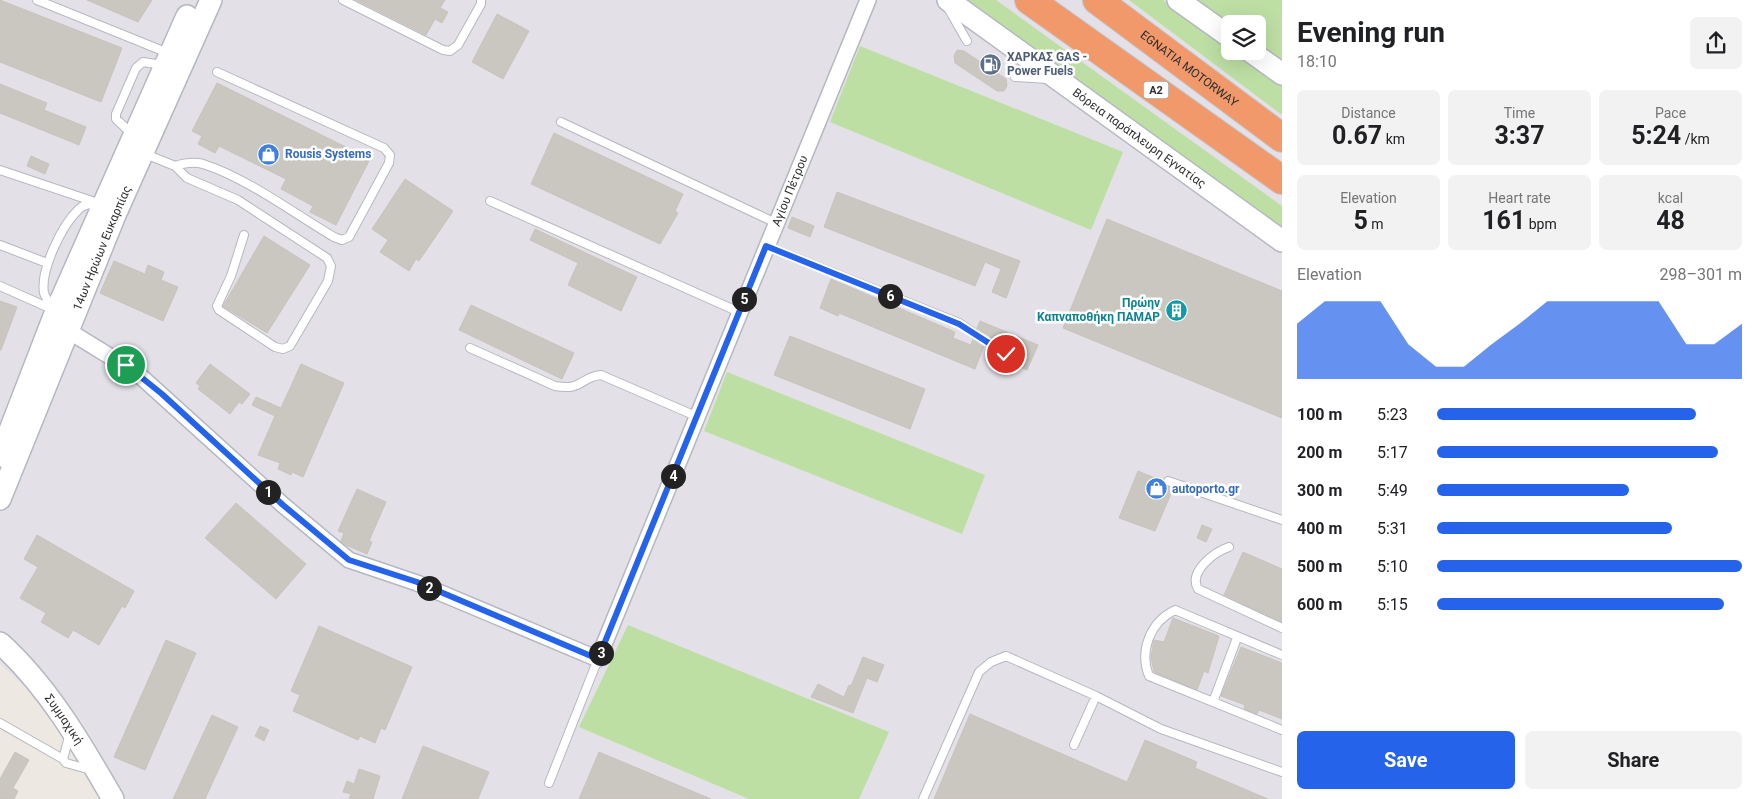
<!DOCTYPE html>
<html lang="en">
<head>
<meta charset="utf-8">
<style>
  body { margin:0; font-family:Roboto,sans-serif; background:#f2f2f2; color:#202124; height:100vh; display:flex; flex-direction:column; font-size:19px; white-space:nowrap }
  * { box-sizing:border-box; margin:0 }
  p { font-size:16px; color:#757577 }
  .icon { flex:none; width:28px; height:28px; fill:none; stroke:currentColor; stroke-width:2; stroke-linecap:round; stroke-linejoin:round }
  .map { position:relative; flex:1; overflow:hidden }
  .drawer { display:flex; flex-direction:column; background:#fff; width:475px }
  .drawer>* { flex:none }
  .fabs { position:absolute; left:1221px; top:15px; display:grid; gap:10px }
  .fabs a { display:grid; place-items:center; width:45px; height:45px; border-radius:8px; background:#fff; box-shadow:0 5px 20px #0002; font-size:25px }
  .pin { position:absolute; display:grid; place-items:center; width:42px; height:42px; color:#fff; margin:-21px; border:2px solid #fff; border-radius:50%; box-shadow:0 1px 5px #0007 }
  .km { position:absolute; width:25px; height:25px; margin:-12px; border-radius:50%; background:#222; color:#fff; font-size:14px; line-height:25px; text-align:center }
  .round { display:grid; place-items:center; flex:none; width:52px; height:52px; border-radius:8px; background:#f2f2f2 }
  .headline { display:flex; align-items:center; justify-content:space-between; height:85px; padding:0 15px }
  h1 { font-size:28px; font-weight:700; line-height:38px }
  .stats { display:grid; grid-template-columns:repeat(3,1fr); gap:8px; height:85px; padding:5px 15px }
  .stats div { display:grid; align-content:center; border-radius:8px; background:#f2f2f2; text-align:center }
  .stats b { font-size:25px; font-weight:700 }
  .stats small { font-size:14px; font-weight:400 }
  .stats p { font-size:14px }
  .chart { height:140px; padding:10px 15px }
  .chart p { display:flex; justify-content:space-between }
  .chart svg { width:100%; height:90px; margin-top:5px; fill:#2563eb; opacity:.7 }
  .primary-button { display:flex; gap:10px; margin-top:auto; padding:10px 15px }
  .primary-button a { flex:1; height:58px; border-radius:8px; background:#2563eb; color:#fff; font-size:20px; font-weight:700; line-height:58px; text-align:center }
  .primary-button a+a { background:#f2f2f2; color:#202124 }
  ul { padding:0 15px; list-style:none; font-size:16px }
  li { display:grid; grid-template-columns:80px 60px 1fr; align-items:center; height:38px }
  li i { height:12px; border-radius:6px; background:#2563eb }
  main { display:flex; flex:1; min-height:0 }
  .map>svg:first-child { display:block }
</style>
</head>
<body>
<main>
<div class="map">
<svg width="1282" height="799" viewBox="0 0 1282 799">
  <rect width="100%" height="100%" fill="#eee8e2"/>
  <path fill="#e3e1e7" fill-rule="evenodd" d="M0,0H1282V799H113L37,697L0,664ZM1230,24H1258V51H1230Z"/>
  <path fill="#bddfa4" d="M962,0H996L1282,206V228Z
    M1129,0H1163L1230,46V51H1237L1282,84V115Z
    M1187,0H1282V67L1258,50V24H1230V30Z
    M860,46L1123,152L1091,230L830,122Z
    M727,372L985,475L962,534L704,431Z
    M628,625L889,732L859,799H749L579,727Z"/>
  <path fill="#cac6c0" stroke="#c9c3bb" d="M0,0L122,48L101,102L0,62Z
    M87,0H152L138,22Z
    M356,0H445L440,8L448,12L442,23L435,19L426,35Z
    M497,14L529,31L503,79L472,62Z
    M957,50L964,51L1006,79L1007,86L1004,91H997L955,63L954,56Z
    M217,83L370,159L336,225L310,212L313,206L281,189L286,179L219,146L215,153L198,144L202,136L192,131Z
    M0,84L47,103L44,110L86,127L79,145L0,113Z
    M554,133L683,194L675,211L678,213L660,244L531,184Z
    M31,156L49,164L45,174L27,166Z
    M405,179L453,211L419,261L416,259L409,271L380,252L388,240L372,229Z
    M837,192L1020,261L1006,298L992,292L1001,269L985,262L975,286L824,227Z
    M792,217L814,226L810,237L788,228Z
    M1107,219L1282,291V418L1063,328Z
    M535,229L637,277L621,311L568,285L578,263L530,240Z
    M264,236L310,265L267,333L223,306Z
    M114,261L145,274L148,265L164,272L161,280L178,287L163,321L100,293Z
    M831,279L955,332L953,338L971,345L973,339L984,346L975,369L839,313L838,316L820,308Z
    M0,301L17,307L1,350H0Z
    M471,305L574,353L562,379L459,330Z
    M980,321L1038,345L1027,370L1009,362L1016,348L994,339L977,328Z
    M790,336L925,389L910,429L774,375Z
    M210,364L250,394L242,404L239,402L230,414L198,389L200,386L196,383Z
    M301,364L344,383L303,477L292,472L291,475L278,469L280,463L258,455L275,416L252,405L256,397L281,408Z
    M1138,471L1162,481L1164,485L1173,489L1155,531L1119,518Z
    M357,489L386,502L369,541L372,542L367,554L346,545L341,541L344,533L338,531Z
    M236,503L306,564L276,599L205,538Z
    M1202,525L1212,529L1206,542L1197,538Z
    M37,535L134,591L125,608L122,606L99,645L73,630L68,638L41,622L46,613L20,598L38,567L24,559Z
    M1243,552L1282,569V622L1224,595Z
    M1173,618L1219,636L1208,673L1204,671L1197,690L1154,672L1151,657L1154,640L1164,642Z
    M319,626L412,667L385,730L381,728L375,743L360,736L358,740L293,711L300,695L291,691Z
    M166,640L196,653L145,770L114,757Z
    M1241,647L1282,663V719L1259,710L1257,714L1244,709L1245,705L1221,696Z
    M863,657L884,665L877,682L867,678L853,713L811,697L818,684L844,697L849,685L851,686Z
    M970,714L1127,782L1145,740L1197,762L1195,768L1268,799H934Z
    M212,715L238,727L205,799H173Z
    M260,726L269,730L264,741L255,736Z
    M423,746L489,772L478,799H402Z
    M15,752L29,760L13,788L18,791L14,799H0V779Z
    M599,752L711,799H579Z
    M359,769L380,776L373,799H349L351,794L343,792L347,781L354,784Z"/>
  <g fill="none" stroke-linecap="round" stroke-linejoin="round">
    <defs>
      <path id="lane" d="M37,0L168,53
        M343,0L443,50L450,51L458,45L481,4V0
        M948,8L967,41
        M1015,77L1048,79
        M561,122L776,223
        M132,134L116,119V114L136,68L143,62L163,65
        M143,153L175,166L187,178L238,200L327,258L331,266L328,281L290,346L283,349L275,347L219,310L217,306L231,276L244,235
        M175,166C185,163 196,161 206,165C248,179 295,214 334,237L342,240L349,237L389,163L390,155L384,148L217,72
        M0,170L95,202
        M490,201L739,312
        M0,245L47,263
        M766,246L959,323L1006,354
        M0,286L54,310
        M54,309C51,305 46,299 44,293C40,270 62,225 79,209C85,203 93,204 101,204
        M470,348L555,386C583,391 580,377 601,375L698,417
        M1168,481L1282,520
        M1229,547C1214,552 1188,572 1198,589L1282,628
        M1282,655L1175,610C1150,622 1139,651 1149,676L1282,730
        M1213,702L1237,638
        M0,723L63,759
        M70,733L63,759L66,763L91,770
        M1074,745L1096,696
        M549,783L598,659
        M923,799L979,672L991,662L1006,656L1096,696L1161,729L1282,772"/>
      <g id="street">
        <path id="s1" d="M67,330L137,373L283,505L349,560L417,583L598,659L868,0"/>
      </g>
      <g id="secondary">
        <path id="s2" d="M948,0L1282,241"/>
        <path d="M1178,0L1230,37"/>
        <path d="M1250,51L1282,74"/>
        <path d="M0,456L56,311L187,16"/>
        <path id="s3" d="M0,499L115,215L211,0"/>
        <path id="s4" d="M0,643C47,685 82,745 113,799"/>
      </g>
      <g id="highway">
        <path d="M1029,0L1282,180"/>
        <path id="s5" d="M1097,0L1282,138"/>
      </g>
    </defs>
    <use href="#lane" stroke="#b5b8c0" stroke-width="10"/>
    <use href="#street" stroke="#b5b8c0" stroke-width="18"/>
    <use href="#secondary" stroke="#b5b8c0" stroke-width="24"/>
    <use href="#highway" stroke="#c4c4c4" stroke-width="30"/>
    <use href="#lane" stroke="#fff" stroke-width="8"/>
    <use href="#street" stroke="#fff" stroke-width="15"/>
    <use href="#secondary" stroke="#fff" stroke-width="21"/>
    <use href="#highway" stroke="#f1996a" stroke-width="28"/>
  </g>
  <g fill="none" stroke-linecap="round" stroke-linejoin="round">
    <defs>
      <path id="route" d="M126,365L162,394L283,505L349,560L417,582L598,659L766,246L959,324L1006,354"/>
    </defs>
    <use href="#route" stroke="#fff" stroke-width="10"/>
    <use href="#route" stroke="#2563eb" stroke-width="6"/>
  </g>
  <defs>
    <symbol id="fuel-disc" viewBox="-11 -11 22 22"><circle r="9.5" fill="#5c6f8a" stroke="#fff"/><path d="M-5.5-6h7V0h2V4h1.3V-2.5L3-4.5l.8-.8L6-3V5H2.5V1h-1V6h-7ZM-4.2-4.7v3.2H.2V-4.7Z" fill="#fff"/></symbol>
    <symbol id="shop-disc" viewBox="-11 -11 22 22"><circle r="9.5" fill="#3f7fe0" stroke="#fff"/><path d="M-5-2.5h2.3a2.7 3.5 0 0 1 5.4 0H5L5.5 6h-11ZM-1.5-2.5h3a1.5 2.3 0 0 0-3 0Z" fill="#fff"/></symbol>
    <symbol id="building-disc" viewBox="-11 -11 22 22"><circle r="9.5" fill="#0f9aa8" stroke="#fff"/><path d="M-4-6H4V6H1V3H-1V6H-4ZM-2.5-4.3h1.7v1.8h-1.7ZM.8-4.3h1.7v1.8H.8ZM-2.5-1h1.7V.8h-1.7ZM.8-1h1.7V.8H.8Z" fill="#fff"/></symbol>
  </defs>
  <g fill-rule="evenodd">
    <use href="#fuel-disc" x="978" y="52" width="25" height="25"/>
    <use href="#shop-disc" x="256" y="142" width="25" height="25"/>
    <use href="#building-disc" x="1164" y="298" width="25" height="25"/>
    <use href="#shop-disc" x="1144" y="476" width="25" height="25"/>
  </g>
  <g text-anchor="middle" stroke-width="5" stroke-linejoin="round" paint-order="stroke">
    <rect fill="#fff" stroke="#6d6d6d" stroke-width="1" x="1143.5" y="81.5" width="25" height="17" rx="4"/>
    <g font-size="11" font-weight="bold" fill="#2e2e2e">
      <text x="1156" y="94">Α2</text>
    </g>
    <g font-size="12" font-weight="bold" fill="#4e5e75" stroke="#fff" text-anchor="start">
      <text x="1007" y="61">ΧΑΡΚΑΣ GAS -<tspan x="1007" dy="14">Power Fuels</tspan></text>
    </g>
    <g font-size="12" fill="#2e2e2e" stroke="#fff">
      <text dy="4" stroke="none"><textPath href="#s5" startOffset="115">EGNATIA MOTORWAY</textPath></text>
      <text dy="4" stroke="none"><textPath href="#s2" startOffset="236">Βόρεια παράπλευρη Εγνατίας</textPath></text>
      <text dy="4" stroke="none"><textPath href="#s1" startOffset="1139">Αγίου Πέτρου</textPath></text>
      <text dy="4" stroke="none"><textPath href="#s3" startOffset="271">14ων Ηρώων Ευκαρπίας</textPath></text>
      <text dy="4" stroke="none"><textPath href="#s4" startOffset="100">Συμμαχική</textPath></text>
    </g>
    <g font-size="12" font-weight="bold" fill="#366cbe" stroke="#fff" text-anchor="start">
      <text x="285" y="158">Rousis Systems</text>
      <text x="1172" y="493">autoporto.gr</text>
    </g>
    <g font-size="12" font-weight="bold" fill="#0d838f" stroke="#fff" text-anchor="end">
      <text x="1160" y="307">Πρώην<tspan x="1160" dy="14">Καπναποθήκη ΠΑΜΑΡ</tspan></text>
    </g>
  </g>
</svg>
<div class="fabs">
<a><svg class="icon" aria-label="layers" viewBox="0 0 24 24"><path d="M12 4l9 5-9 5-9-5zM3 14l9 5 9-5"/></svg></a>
</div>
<div class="pin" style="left:126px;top:365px;background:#1e9e55"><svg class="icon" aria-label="arrive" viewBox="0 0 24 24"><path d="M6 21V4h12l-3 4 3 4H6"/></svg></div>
<div class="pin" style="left:1006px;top:354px;background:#d93025"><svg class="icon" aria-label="check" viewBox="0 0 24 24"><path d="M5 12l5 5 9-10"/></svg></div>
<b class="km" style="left:268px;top:492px">1</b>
<b class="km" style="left:429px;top:588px">2</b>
<b class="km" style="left:601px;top:653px">3</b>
<b class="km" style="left:673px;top:476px">4</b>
<b class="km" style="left:744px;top:299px">5</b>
<b class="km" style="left:890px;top:296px">6</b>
</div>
<section class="drawer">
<div class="headline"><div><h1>Evening run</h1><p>18:10</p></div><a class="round"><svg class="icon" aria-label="share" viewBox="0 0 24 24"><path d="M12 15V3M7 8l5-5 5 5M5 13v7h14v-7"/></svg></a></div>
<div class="stats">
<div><p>Distance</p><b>0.67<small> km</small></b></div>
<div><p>Time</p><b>3:37</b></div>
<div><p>Pace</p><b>5:24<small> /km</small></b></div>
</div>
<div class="stats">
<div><p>Elevation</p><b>5<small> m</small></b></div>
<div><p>Heart rate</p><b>161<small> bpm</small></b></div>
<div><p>kcal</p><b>48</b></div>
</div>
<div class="chart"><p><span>Elevation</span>298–301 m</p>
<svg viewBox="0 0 160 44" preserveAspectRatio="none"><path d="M0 44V17L10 6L20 6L30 6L40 27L50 38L60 38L70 27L80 17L90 6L100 6L110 6L120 6L130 6L140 27L150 27L160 17V44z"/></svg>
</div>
<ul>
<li><b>100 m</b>5:23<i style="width:85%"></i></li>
<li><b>200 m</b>5:17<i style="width:92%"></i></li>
<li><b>300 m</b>5:49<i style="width:63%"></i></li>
<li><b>400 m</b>5:31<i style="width:77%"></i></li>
<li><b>500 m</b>5:10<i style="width:100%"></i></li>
<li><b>600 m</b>5:15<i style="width:94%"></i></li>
</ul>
<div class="primary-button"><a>Save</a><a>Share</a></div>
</section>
</main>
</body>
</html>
